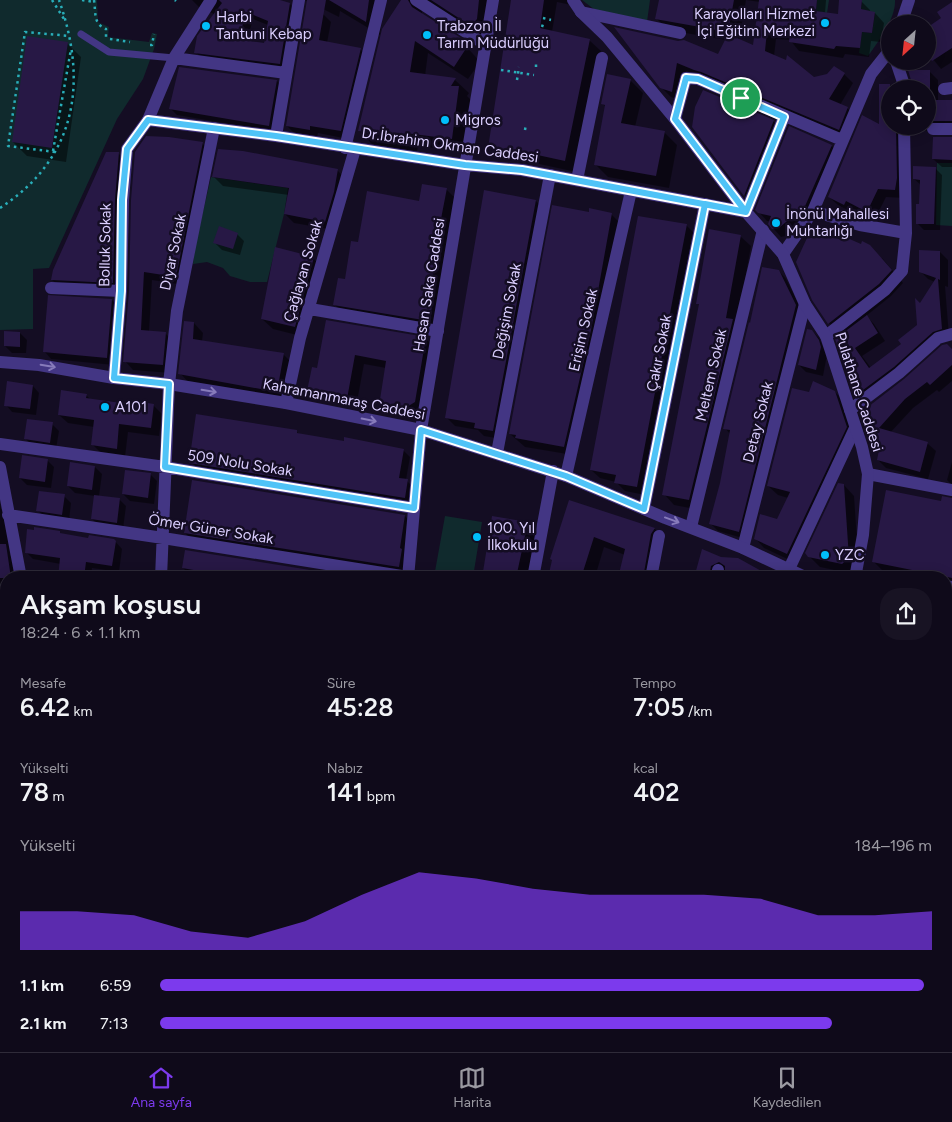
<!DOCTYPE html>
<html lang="tr">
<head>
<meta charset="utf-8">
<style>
  body { margin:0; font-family:Figtree,sans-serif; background:#181323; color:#f1f3f6; height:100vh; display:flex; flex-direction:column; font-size:19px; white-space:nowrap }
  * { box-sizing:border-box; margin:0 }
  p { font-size:16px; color:#9b9aa2 }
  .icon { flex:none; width:28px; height:28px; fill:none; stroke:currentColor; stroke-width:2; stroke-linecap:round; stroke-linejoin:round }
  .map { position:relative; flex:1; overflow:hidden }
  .sheet { position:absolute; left:0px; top:571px; width:952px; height:481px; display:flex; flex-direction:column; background:#0f0a1a; border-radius:20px 20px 0 0; box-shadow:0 2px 12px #0003,0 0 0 1px #2f2b39 }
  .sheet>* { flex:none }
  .needle { width:32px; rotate:207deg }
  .tools { position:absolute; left:881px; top:15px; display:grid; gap:10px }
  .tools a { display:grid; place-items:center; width:55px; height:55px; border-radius:50%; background:#0f0a1a; box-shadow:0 2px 12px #0003,0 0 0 1px #2f2b39; font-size:25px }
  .pin { position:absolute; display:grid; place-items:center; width:42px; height:42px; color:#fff; margin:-21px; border:2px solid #fff; border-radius:50%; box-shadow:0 1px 5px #0007 }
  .round { display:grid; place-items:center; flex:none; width:52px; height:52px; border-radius:20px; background:#181323 }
  .overview { display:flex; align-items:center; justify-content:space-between; height:85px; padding:0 20px }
  h1 { font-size:28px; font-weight:600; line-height:38px }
  .stats { display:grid; grid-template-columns:repeat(3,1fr); gap:8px; height:85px; padding:5px 20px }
  .stats div { display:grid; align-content:center }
  .stats b { font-size:25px; font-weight:600 }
  .stats small { font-size:14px; font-weight:400 }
  .stats p { font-size:14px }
  .chart { height:140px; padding:10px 20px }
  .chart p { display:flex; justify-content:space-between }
  .chart svg { width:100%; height:90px; margin-top:5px; fill:#7c3aed; opacity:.7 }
  ul { padding:0 20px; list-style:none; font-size:16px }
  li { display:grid; grid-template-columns:80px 60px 1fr; align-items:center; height:38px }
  li i { height:12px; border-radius:6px; background:#7c3aed }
  .menu { display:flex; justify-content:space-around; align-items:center; height:70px; border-top:1px solid #2f2b39; background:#0f0a1a; font-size:14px; color:#9b9aa2 }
  .menu a { display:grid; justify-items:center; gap:2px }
  .menu .on { color:#7c3aed }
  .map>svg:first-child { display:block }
</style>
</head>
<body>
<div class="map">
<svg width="952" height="1052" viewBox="0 0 952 1052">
  <rect width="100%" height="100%" fill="#140d23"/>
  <path fill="#102a2d" d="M0,0H97L98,22L109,27L108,37L149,42L152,33L157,34L154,49L143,79L117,119L49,268L33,269V329L0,330Z
    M582,0H650L647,22L595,10Z
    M817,0H829L827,13L816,11Z
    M862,0H895C896,18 879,41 868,56L859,53L862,32L872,33L875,13L861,9Z
    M937,163H952V226L936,225Z
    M211,177L288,188L284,214L267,282H250L230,276L223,268L207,262L193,264L195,247Z
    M445,516L482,522L473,577H434Z
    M0,960H6V978H0Z
    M946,994H952V1052H877V1046H946Z"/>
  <path fill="#0007" fill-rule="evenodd" d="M192,0H277L290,4L297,12L287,71L203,60L196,52L214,14L199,7ZM253,19L268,25L265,44L247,41Z
    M305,0H384L380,35L340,11L339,17Z
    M403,0H493L485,39L422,10V15L460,39L480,62L468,79L428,53L425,76L455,80L469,93L467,96L472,101L465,152L418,146L417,152L372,144L359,131Z
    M512,0H577L576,6L557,2L552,32L589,40L601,51L576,172L530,162V164L501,159L489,147Z
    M660,0H746L739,40L754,47L760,2L746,0H826L825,13L839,15L840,0L861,1L870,10V12L875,13L884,23L881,42L871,41L869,57L845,54L843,58L799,51L790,40L776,39L774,56L814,78L844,74L853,83L840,105L847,108L857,117L848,138L686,71L681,101L671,97L661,87L617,29L718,56L726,40L668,30L657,19Z
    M952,4V62L941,69L928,53V29L943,18Z
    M323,14L331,22L327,43L360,49L368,56L348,139L318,133L317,137L295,134L287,126Z
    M67,43L81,57L66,162L27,156L13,142Z
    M930,72L938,80V101H952V129L921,131L914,126H928V89Z
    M630,80L643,93L635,127L664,132L677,145L669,188L608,177L595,164L606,107L602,103Z
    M277,81L283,88L276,132L177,115L170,108Z
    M880,85H894L898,89H890V126H912L905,130L904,198L886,197L875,219L855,209L853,213L838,205L829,197L880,126Z
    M773,121L782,129L752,202L745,195L693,127Z
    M952,138V167H942L933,159Z
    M202,143L211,152L184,285L152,280L149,332L166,334L174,342L171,373L133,370L125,361L130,291Z
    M832,146L840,154L811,219L789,235L781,237L773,228L770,221H767L757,210Z
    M118,153L127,162L121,291L61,288L52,280Z
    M935,168L942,175L940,230H924L917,223L920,205L921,185L914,179Z
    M337,170L346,179L334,230L294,223L285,214L289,195L223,186L214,177Z
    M446,189L458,201L441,333L346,316L334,304L346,281L359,244L420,202Z
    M485,192L536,201L544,209L501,439L484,436L478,430L455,426L447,418Z
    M590,213L611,214L620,223L573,455L525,447L510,434Z
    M686,225L695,234L645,495L625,491L616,482L600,478L591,470Z
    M237,234L244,241L240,255L222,250L215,243Z
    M740,236L751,246L737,325L700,510L674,505L664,494L700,305L697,303Z
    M940,252L948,260V287L945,286L949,336L868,400L860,392L841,336L829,323L813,300L882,258L903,283L891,296L866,316L874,324L885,341L862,356L871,368L903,345L918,325L920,305L935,282L928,279L920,271Z
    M313,258L324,269L305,337L273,329L262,319Z
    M779,271L786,279L803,313L746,539L718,531L710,523L721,484L730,434L725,428Z
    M112,300L119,307L114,365L51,359L45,352Z
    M327,321L425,338L435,348L424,411L412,418L390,415L380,405L386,368L364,364L356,407L318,400L309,390L318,369Z
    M194,323L203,333L202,341L283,354L292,363L285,400L189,383L180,373Z
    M812,331L819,338L827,355L823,376L806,372L799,365Z
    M20,333L27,340L26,353H12L5,346Z
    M952,350V381L939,392L937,390L913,408L890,433L927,443L936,451L928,479L886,468L878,460L882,445L866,410Z
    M33,386L39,393L36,415L12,412L6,405Z
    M835,392L844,401L855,437L796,563L764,548L755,538L778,520L788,498L778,495L768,486L810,394Z
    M86,395L91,400L129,405H153L162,414L159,436L128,432L125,457L101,453L93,445L94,427L68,423L59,415Z
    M52,424L59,431L56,449L32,446L26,439Z
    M296,431L300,435L403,450L410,457L406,480L414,488L412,504L198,469L191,462Z
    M47,460L54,467L51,488L27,485L20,478Z
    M952,462V485L947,480Z
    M95,467L102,474L99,496L119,499L126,506L123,529L99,526L92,519L95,496L75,493L68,486Z
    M150,474L157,481L154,504L130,501L123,494Z
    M844,485L854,496L859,569L853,574L820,567L809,556Z
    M64,496L71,503L69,521L45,517L38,511Z
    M952,499V587L946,585V578H906L885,573L873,561L942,503Z
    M569,502L655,529L665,539L661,545L655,578H619L625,555L604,547L595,577L600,578H550Z
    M0,503L1,509L6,514L10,555L15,560L18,578H6V598L2,600L1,604H6V630H4L1,636H6V656L0,658Z
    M405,516L412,523L406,574L192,540L185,533Z
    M528,523L542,537L533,578H483Z
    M59,532L62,535L89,539L114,540L122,549L119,572L92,568L91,578H59L61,564L33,559L26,552Z
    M703,551L772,578L727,572L721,578H695Z
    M183,568L309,571L316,578H186L187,572Z
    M121,574L145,577L146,578H121Z
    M946,609L952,610V673L946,670Z
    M946,687L952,689V711L946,709Z
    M0,690H6V719L0,714Z
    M6,725V780L1,775L0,747V726Z
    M946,741H952V764L946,759Z
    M0,883H6V967H0Z"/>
  <path fill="#271845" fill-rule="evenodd" d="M219,0H280L290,3L280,64L194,53L197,36L222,3ZM246,12L268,21L264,43L239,39Z
    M307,0H326L319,40L361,48L341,131L310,126V130L286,126Z
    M329,0H369L366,22Z
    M401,0H408L412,7L461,38L458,42L467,47L454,67L415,41L410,72L456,78L451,86H459L452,139L405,133L404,139L358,131L382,29Z
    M431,0H479L477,19L471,26Z
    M511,0H544L540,28L590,39L565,161L519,151V153L488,148Z
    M659,0H734L728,32L655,19Z
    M759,0H817L816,11L838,14L839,0H862L861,9L875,12L872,33L862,32L860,48L836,46L834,49L789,42L790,32L767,31L765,51L786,60L787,55L814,77L827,74L834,66L845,73L829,99L848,107L839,130L701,72L694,70L677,63L672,92L660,88L614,27L678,41L684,40L718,54L728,34L753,45Z
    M952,2V48L932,61L928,55V27L941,18L937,12Z
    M27,36L68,42L52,148L12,142Z
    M179,67L277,80L269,126L169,109Z
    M908,70H930V89H911V80Z
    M607,74L631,79L621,123L665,131L656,176L594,165L605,105L601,104Z
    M879,84H890V126H896L897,178L895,190L878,189L867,212L846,201L844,205L828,197L862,115L879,124Z
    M703,90L774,120L744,196L692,127L695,107Z
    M928,100H952V121H933L928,123Z
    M789,126L832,145L802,213L798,212L780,227L772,229L768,224L771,216L758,213L755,210Z
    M146,136L169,137L203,142L176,277L144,272L141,330L166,332L163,365L123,362L129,291L131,200L135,152Z
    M933,137H952V160L932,159Z
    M218,149L243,151L338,169L334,192L325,222L284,214L289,188L212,177Z
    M106,152H119L115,200L113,283L51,280L53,270Z
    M913,166L936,167L934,224H916V204H919L920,180L913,179Z
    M422,184L447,188L434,255L436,256L429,296L434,297L429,321L333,305L338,278L345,279L351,241L358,242L367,191L419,201Z
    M484,190L536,200L493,431L474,428L475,423L445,418Z
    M552,205L589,212V208L612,213L591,330L564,447L515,438L516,435L509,434Z
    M638,216L687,224L637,487L614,483L616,475L590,470Z
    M219,226L238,233L233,249L213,243Z
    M812,227L843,241L845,237L861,244L862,241L870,245L892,270L879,284L828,324L812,300L796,262Z
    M709,229L741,235L726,318L733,319L689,500L662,495L699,304H696Z
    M275,247L314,257L295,327L261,319Z
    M919,250L940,251V280L938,279L942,329L933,332L894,367L859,393L849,377L852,375L842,359L835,339L867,315L878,333L855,348L869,368L901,344L898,340L917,325L915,298L920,303L936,278L919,272Z
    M762,267L779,270L796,305L739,532L709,524L720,483L730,430L723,429L749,322L750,323Z
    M48,295L112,299L107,358L43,352Z
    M326,320L426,337L415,402L402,410L379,406L386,361L355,355L347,399L307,391L312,367L317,368Z
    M184,321L194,322L193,339L284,353L277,392L178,374Z
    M807,329L812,330L819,340L821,347L816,370L798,365Z
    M4,331L20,332V347L4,346Z
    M947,344L952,349V365L930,385L927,382L905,399L879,428L928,442L920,472L877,460L880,445L864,410L904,379L942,345Z
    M7,381L33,385L30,409L4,406Z
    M813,381L835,391L847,427L787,554L754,539L760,514L777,519L790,492L767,486L792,388L809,392Z
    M61,390L87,394L86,398L128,404V400L154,404L151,428L119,424L117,449L91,445L94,420L58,415Z
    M196,414L297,430V433L344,441V437L404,449L399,478L408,479L405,498L189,463Z
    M27,419L53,422L50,443L24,439Z
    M22,455L48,459L45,482L19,478Z
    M70,462L95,466L92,490L67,486Z
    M125,470L151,473L148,498L122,494Z
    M192,480L405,515L400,548L402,549L399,567L184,533Z
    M838,483L844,484L849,558L842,564L808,557L805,553Z
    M886,490L941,501L942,496L952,498V578L872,562Z
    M39,491L65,494L62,515L36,511Z
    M94,495L120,498L117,523L91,519Z
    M569,500L655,528L651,534L643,578H618L625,549L594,537L581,578H548L552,560L550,559Z
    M492,516L528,522L516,578H482Z
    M34,527L60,531V533L88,538L89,535L114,539L116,541L112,566L86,562L84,578H58L60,558L25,553L27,529L34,530Z
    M0,544H6L11,578H0Z
    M702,549L721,557L738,558L774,578H725V566L719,562L711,566L709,578H694Z
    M185,550L310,570L308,578H244L205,570V572L182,568Z"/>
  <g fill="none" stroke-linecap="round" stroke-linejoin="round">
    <path stroke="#29aeb9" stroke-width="2.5" stroke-dasharray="2.5 4" stroke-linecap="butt" d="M52,0L64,19
      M82,0L94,2
      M94,0C96,13 93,24 106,29V37
      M175,0L176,1
      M543,18L551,20
      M542,27L543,24
      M110,39L130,42
      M150,45H152L154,34
      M536,67V62
      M501,70L534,75
      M517,80L519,67
      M525,130L526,124
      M53,151L71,49
      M55,152L8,146L25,32L70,36
      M520,153L522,147
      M0,208C77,158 88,82 59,0"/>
    <path stroke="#433684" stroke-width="7" d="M81,34L109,52L174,58
      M946,858L952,859
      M0,865H6"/>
    <path stroke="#433684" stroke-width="10" d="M0,596H6
      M0,628H6
      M0,654H6
      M0,719L6,718"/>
    <path stroke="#433684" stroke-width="12" d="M416,0L486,45
      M581,12L680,33
      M901,24L909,0
      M174,58L286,73
      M896,61L903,82V89
      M944,89L952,88
      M675,119L686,78L698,79L842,140
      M933,129H952
      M276,136L299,0
      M345,148L381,0
      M577,180L602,58
      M813,211L860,225L906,233
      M746,212L784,117
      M783,254L813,211L871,74L890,50
      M51,288L121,291
      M310,309L438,331
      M826,336L885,290L902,271L906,233L904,126
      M114,378L121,291L123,200L127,149L148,120L174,58L211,0
      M286,403L300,338L355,149
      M850,410L899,373L938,338L952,334
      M0,444L165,467L414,508
      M497,453L550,175
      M0,467L21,578
      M868,474L952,490
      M566,476L631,191
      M644,509L705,204
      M8,515L163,538L408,577
      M691,527L763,230
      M743,548L805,304
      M789,569L855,428
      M856,575L876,578
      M161,578L169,384L177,311L214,128
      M533,578L553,471
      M651,578L659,536
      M717,578L718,570
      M946,586L952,587"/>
    <path stroke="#433684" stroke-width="12" d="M573,0L581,12L607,37L675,119L746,212L783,254L805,304L826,336L862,447L868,474L863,535L855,578
      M148,120L276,136L465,165L522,170L746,212
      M0,362L39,365L114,378L169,384L286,403L421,430L566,476L665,518L743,548L807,578
      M408,578L421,430L493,0
      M946,676L952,678
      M946,790H952"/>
    <path stroke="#d756ff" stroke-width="12" d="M946,798L952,799
      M0,808H6
      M946,823L952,824
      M0,831H6"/>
    <path stroke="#eb50c4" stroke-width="14" d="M946,983H952
      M0,1001H6
      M946,1016H952
      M442,1046L877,1052
      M0,1048L67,1052"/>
  </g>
  <defs><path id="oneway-shaft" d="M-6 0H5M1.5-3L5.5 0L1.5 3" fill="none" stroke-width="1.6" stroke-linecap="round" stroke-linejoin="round" transform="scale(1.25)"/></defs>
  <g stroke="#877bbb">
    <use href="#oneway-shaft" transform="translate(48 366) rotate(10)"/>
    <use href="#oneway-shaft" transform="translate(209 391) rotate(9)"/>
    <use href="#oneway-shaft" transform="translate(369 420) rotate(11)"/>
    <use href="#oneway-shaft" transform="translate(672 520) rotate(20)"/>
  </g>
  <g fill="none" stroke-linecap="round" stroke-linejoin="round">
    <defs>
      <path id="route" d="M741,98L784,117L746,212L522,170L465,165L276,136L148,120L127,149L122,200L121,291L114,378L169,384L165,467L414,508L421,430L566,476L644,509L705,204L746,212L675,119L686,78L698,79L741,98"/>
    </defs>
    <use href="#route" stroke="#fff" stroke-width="10"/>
    <use href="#route" stroke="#4fc3f7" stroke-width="6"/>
  </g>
  <g fill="#00befa" stroke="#140d23" stroke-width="2">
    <circle cx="825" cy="23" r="5"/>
    <circle cx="206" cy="26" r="5"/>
    <circle cx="427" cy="35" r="5"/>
    <circle cx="445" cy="120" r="5"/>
    <circle cx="776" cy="223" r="5"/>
    <circle cx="105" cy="407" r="5"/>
    <circle cx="477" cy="537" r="5"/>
    <circle cx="825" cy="555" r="5"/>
  </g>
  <g text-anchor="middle" stroke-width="5" stroke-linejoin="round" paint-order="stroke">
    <g font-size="15" fill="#dbcfff" stroke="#140d23" text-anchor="start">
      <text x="815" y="19" text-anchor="end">Karayolları Hizmet<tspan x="815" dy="17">İçi Eğitim Merkezi</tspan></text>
      <text x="216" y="22">Harbi<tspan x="216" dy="17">Tantuni Kebap</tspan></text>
      <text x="437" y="31">Trabzon İl<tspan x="437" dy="17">Tarım Müdürlüğü</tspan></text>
      <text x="455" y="125">Migros</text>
      <text x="786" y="219">İnönü Mahallesi<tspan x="786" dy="17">Muhtarlığı</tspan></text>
      <text x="115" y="412">A101</text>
      <text x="487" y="533">100. Yıl<tspan x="487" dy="17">İlkokulu</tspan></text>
      <text x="835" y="560">YZC</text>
    </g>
    <g font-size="15" fill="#dbcfff" stroke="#140d23">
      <text transform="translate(450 145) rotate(8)" y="5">Dr.İbrahim Okman Caddesi</text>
      <text transform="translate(105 245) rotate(-89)" y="5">Bolluk Sokak</text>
      <text transform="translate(173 252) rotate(-78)" y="5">Diyar Sokak</text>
      <text transform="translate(303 271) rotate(-74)" y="5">Çağlayan Sokak</text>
      <text transform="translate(429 285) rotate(-81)" y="5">Hasan Saka Caddesi</text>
      <text transform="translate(507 311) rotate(-79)" y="5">Değişim Sokak</text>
      <text transform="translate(583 330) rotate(-77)" y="5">Erişim Sokak</text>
      <text transform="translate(659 353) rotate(-79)" y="5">Çakır Sokak</text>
      <text transform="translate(711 375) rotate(-77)" y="5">Meltem Sokak</text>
      <text transform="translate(859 392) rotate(72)" y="5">Pulathane Caddesi</text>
      <text transform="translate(344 399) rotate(11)" y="5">Kahramanmaraş Caddesi</text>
      <text transform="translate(758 422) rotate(-76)" y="5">Detay Sokak</text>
      <text transform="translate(240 463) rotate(9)" y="5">509 Nolu Sokak</text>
      <text transform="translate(211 529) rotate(9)" y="5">Ömer Güner Sokak</text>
    </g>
  </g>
</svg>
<div class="tools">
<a><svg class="needle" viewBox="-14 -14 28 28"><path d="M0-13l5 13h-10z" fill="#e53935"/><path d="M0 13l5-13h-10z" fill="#9b9aa2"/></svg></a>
<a><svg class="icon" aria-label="locate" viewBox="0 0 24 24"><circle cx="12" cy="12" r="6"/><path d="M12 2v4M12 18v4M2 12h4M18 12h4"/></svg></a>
</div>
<div class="pin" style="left:741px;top:98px;background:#1e9e55"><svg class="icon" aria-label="arrive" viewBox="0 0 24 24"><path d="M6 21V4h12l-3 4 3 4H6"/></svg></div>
<section class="sheet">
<div class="overview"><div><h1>Akşam koşusu</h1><p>18:24 · 6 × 1.1 km</p></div><a class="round"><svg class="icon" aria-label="share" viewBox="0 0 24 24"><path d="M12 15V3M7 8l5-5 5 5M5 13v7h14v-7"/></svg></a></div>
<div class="stats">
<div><p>Mesafe</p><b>6.42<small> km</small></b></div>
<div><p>Süre</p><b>45:28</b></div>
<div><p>Tempo</p><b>7:05<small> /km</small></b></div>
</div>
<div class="stats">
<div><p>Yükselti</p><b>78<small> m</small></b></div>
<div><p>Nabız</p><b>141<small> bpm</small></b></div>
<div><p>kcal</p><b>402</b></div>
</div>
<div class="chart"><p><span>Yükselti</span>184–196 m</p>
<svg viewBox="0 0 160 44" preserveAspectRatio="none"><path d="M0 44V25L10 25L20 27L30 35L40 38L50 30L60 17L70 6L80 9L90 14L100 17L110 17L120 17L130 19L140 27L150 27L160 25V44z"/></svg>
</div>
<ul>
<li><b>1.1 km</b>6:59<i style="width:99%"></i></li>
<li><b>2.1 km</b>7:13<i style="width:87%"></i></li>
</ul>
</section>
</div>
<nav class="menu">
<a class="on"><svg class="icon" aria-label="home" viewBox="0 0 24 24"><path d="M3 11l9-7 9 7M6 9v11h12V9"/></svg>Ana sayfa</a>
<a><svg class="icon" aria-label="map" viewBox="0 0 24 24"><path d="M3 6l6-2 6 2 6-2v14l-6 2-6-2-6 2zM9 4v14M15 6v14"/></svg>Harita</a>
<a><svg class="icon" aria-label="saved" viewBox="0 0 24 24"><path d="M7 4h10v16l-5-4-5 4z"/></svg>Kaydedilen</a>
</nav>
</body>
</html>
